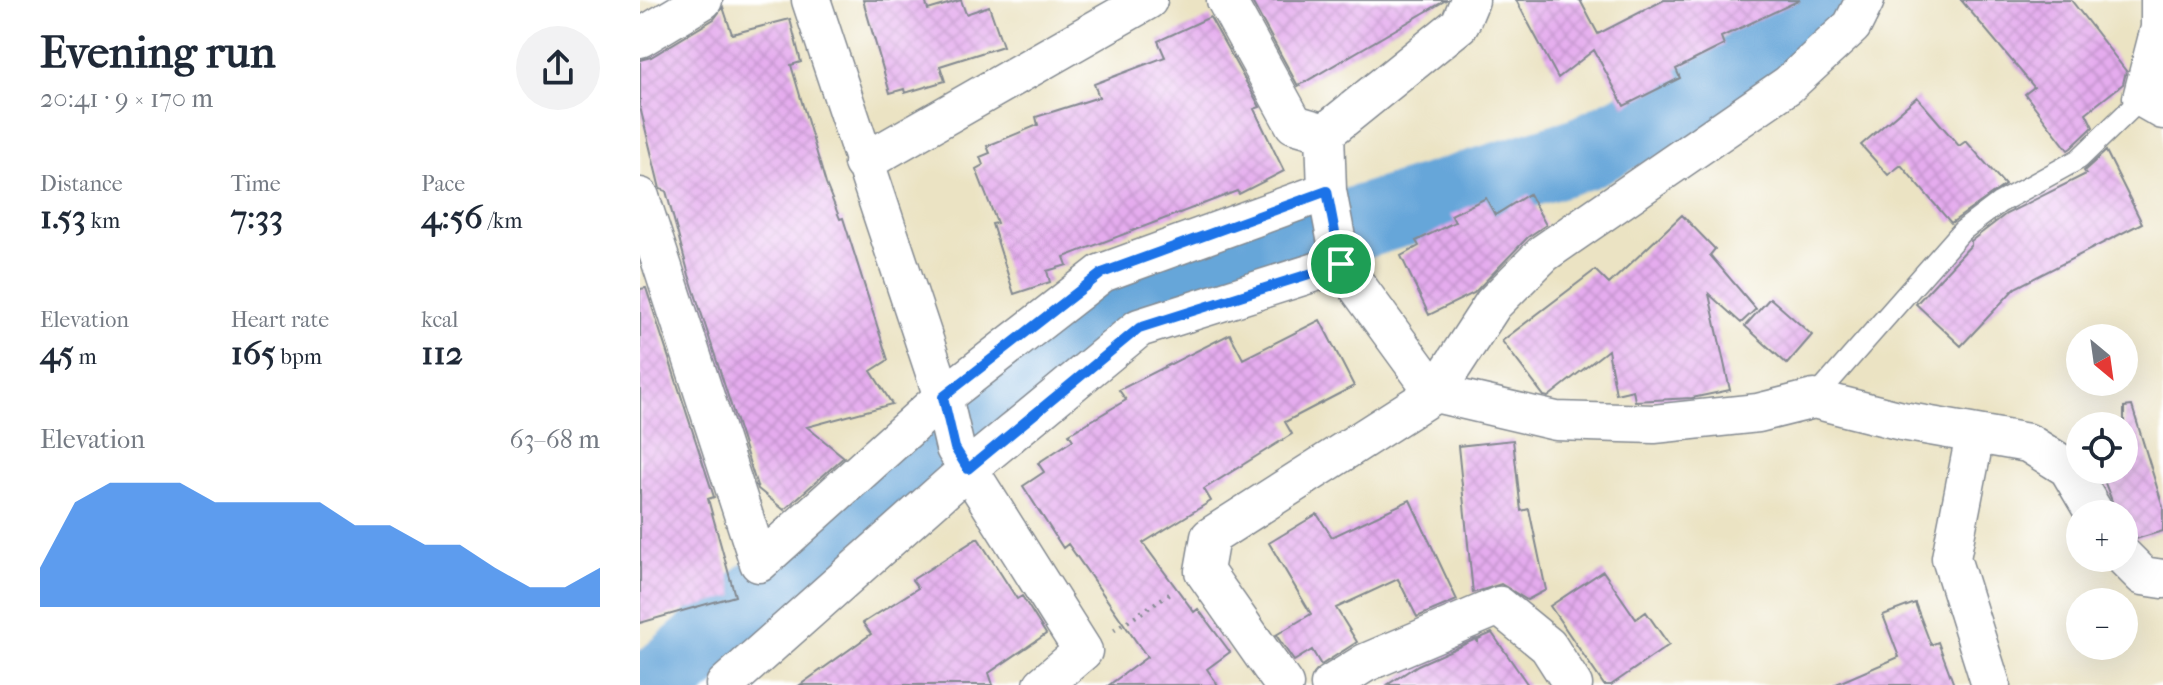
<!DOCTYPE html>
<html lang="en">
<head>
<meta charset="utf-8">
<style>
  body { margin:0; font-family:"IM FELL French Canon",serif; background:#f2f2f3; color:#1f2937; height:100vh; display:flex; flex-direction:column; font-size:30px; white-space:nowrap }
  * { box-sizing:border-box; margin:0 }
  p { font-size:26px; color:#747a83 }
  .icon { flex:none; width:44px; height:44px; fill:none; stroke:currentColor; stroke-width:2; stroke-linecap:round; stroke-linejoin:round }
  .map { position:relative; flex:1; overflow:hidden }
  .sheet { display:flex; flex-direction:column; background:#fff; width:640px }
  .sheet>* { flex:none }
  .needle { width:52px; rotate:151deg }
  .buttons { position:absolute; left:1426px; top:324px; display:grid; gap:16px }
  .buttons a { display:grid; place-items:center; width:72px; height:72px; border-radius:50%; background:#fff; box-shadow:0 8px 32px #0002; font-size:40px }
  .pin { position:absolute; display:grid; place-items:center; width:68px; height:68px; color:#fff; margin:-34px; border:4px solid #fff; border-radius:50%; box-shadow:0 2px 8px #0007 }
  .round { display:grid; place-items:center; flex:none; width:84px; height:84px; border-radius:42px; background:#f2f2f3 }
  .headline { display:flex; align-items:center; justify-content:space-between; height:136px; padding:0 40px }
  h1 { font-size:44px; font-weight:800; line-height:60px }
  .metrics { display:grid; grid-template-columns:repeat(3,1fr); gap:12px; height:136px; padding:8px 40px }
  .metrics div { display:grid; align-content:center }
  .metrics b { font-size:34px; font-weight:800 }
  .metrics small { font-size:22px; font-weight:400 }
  .metrics p { font-size:22px }
  .chart { height:224px; padding:16px 40px }
  .chart p { display:flex; justify-content:space-between }
  .chart svg { width:100%; height:144px; margin-top:8px; fill:#1a73e8; opacity:.7 }
  main { display:flex; flex:1; min-height:0 }
  .map>svg:first-child { display:block }
</style>
</head>
<body>
<main>
<section class="sheet">
<div class="headline"><div><h1>Evening run</h1><p>20:41 · 9 × 170 m</p></div><a class="round"><svg class="icon" aria-label="share" viewBox="0 0 24 24"><path d="M12 15V3M7 8l5-5 5 5M5 13v7h14v-7"/></svg></a></div>
<div class="metrics">
<div><p>Distance</p><b>1.53<small> km</small></b></div>
<div><p>Time</p><b>7:33</b></div>
<div><p>Pace</p><b>4:56<small> /km</small></b></div>
</div>
<div class="metrics">
<div><p>Elevation</p><b>45<small> m</small></b></div>
<div><p>Heart rate</p><b>165<small> bpm</small></b></div>
<div><p>kcal</p><b>112</b></div>
</div>
<div class="chart"><p><span>Elevation</span>63–68 m</p>
<svg viewBox="0 0 160 44" preserveAspectRatio="none"><path d="M0 44V32L10 12L20 6L30 6L40 6L50 12L60 12L70 12L80 12L90 19L100 19L110 25L120 25L130 32L140 38L150 38L160 32V44z"/></svg>
</div>
</section>
<div class="map">
<svg width="1523" height="685" viewBox="0 0 1523 685">
  <defs>
    <pattern id="building-cross-hatch" width="8" height="8" patternUnits="userSpaceOnUse" patternTransform="scale(2)"><rect width="8" height="8" fill="#e5acee"/><path d="M0 0l8 8M0 8l8-8" fill="none" stroke="#c494ce"/></pattern>
  </defs>
  <rect width="100%" height="100%" fill="#fff"/>
  <filter id="ink" filterUnits="userSpaceOnUse"><feTurbulence type="fractalNoise" baseFrequency=".0125" numOctaves="2"/><feDisplacementMap in="SourceGraphic" scale="16" xChannelSelector="R" yChannelSelector="G"/><feConvolveMatrix kernelMatrix="1 2 1 2 8 2 1 2 1" color-interpolation-filters="sRGB"/></filter>
  <filter id="wash" filterUnits="userSpaceOnUse"><feTurbulence type="fractalNoise" baseFrequency=".006" numOctaves="4" result="noise"/><feDisplacementMap in="SourceGraphic" scale="32" xChannelSelector="R" yChannelSelector="G"/><feGaussianBlur stdDeviation="1.8" result="paint"/><feColorMatrix in="noise" values="0 0 0 0 0 0 0 0 0 0 0 0 0 0 0 0 0 1.4 0 .05"/><feComposite in="paint" operator="in"/></filter>
  <g filter="url(#wash)">
    <rect width="100%" height="100%" fill="#ebe3c3"/>
    <g fill="none" stroke-linecap="round" stroke-linejoin="round">
      <path stroke="#66a6d9" stroke-width="74" d="M16,685L464,302L943,153L1097,76L1156,21L1168,0"/>
    </g>
    <g id="blocks">
      <path fill="url(#building-cross-hatch)" d="M223,0H285L288,10L321,0L326,14L349,6L363,46L300,66L305,81L265,93L264,89L250,93Z
        M611,0H806L658,86Z
        M876,0H940L958,34L1024,0H1160L1081,37L1084,45L1036,69L1040,78L984,106L954,50L918,78Z
        M1321,0H1431L1486,71L1483,84L1446,113L1453,127L1431,148L1428,150L1385,94L1394,87Z
        M83,7L92,34L150,19L161,62L151,65L186,184L200,219L203,218L248,360L231,371L252,404L167,427L204,457L144,510L118,489L49,275L26,191L20,189L0,107V60L11,57L74,19Z
        M570,17L620,107L614,109L644,171L599,194L597,191L424,257L427,265L407,271L410,282L374,294L352,224L357,223L336,169L343,165L340,157L350,153L347,146L398,125L396,117L459,97L454,84L525,57L518,41Z
        M1277,97L1319,146L1326,141L1365,185L1311,223L1261,165L1248,175L1221,145Z
        M1466,151L1502,223L1375,288L1321,346L1276,304L1331,245V241L1366,214L1446,174L1444,171Z
        M889,194L906,225L888,237L834,293L789,315L761,256L779,246L776,241L815,222L811,215L846,198L855,215Z
        M1042,215L1075,249L1070,255L1116,309L1101,323L1069,294L1090,390L1052,398L995,401L993,390L976,394L968,350L908,397L904,396L862,341L955,270L969,284Z
        M6,288L74,497L68,499L95,596L0,623V289Z
        M1130,298L1172,335L1147,364L1105,326Z
        M680,320L714,386L645,422L652,434L564,489L571,501L503,543L554,612L558,609L590,652L567,669L578,685H469L507,657L428,544L423,548L383,486L404,472L398,463L433,440L429,434L486,400L479,390L590,334L603,359Z
        M1492,406L1523,507V531L1496,539L1484,536V514H1477L1460,470H1484V407Z
        M873,440L881,511L889,509L906,590L887,600L861,584L833,593L818,446Z
        M770,500L817,600L777,617L758,579L696,608L717,642L681,665L672,650L654,661L636,635L671,614L629,543L677,514L692,537Z
        M338,538L377,599L382,596L406,634L349,673L353,685H160L231,634L223,623L278,588L272,580Z
        M963,571L996,619L1006,612L1029,645L971,685H964L910,606Z
        M1275,603L1291,645L1298,642L1314,685H1194L1259,657L1243,615Z
        M852,633L888,685H747L778,665L836,639L838,643V639Z"/>
    </g>
  </g>
  <g filter="url(#ink)">
    <use href="#blocks" fill-opacity="0" stroke="#838990" stroke-width="2"/>
    <g fill="none" stroke-linecap="round" stroke-linejoin="round">
      <defs>
        <path id="service" d="M1174,399L1322,231L1359,203L1439,159L1502,98"/>
        <path id="minor" d="M171,0L303,397L315,448L443,651L403,685
          M586,0L654,124L685,133
          M1225,0L1212,26L1148,85L904,253L853,304L795,393L916,421L1014,424L1118,413L1174,399L1262,421L1388,443L1428,468L1455,514
          M1520,0V28L1502,98L1523,110
          M0,38L63,0
          M223,163L508,0
          M0,197L119,563L303,397L462,273L687,191
          M1335,435L1311,558L1351,685
          M1484,557L1503,576L1523,579
          M85,685L328,469L499,328L701,264
          M644,685L564,571L570,537L795,393L701,264L687,191L685,133L820,24L830,0
          M690,685L725,663L859,606L908,646L933,685"/>
      </defs>
      <use href="#service" stroke="#838990" stroke-width="23"/>
      <use href="#minor" stroke="#838990" stroke-width="41"/>
      <path stroke="#838990" stroke-width="5" stroke-dasharray="2 6" stroke-linecap="butt" d="M474,630L533,592"/>
      <use href="#service" stroke="#fff" stroke-width="20"/>
      <use href="#minor" stroke="#fff" stroke-width="38"/>
    </g>
  </g>
  <g fill="none" stroke-linecap="round" stroke-linejoin="round" filter="url(#ink)">
    <defs>
      <path id="route" d="M687,191L701,264L499,328L328,469L315,448L303,397L462,273Z"/>
    </defs>
    <use href="#route" stroke="#fff" stroke-width="16"/>
    <use href="#route" stroke="#1a73e8" stroke-width="10"/>
  </g>
</svg>
<div class="buttons">
<a><svg class="needle" viewBox="-14 -14 28 28"><path d="M0-13l5 13h-10z" fill="#e53935"/><path d="M0 13l5-13h-10z" fill="#747a83"/></svg></a>
<a><svg class="icon" aria-label="locate" viewBox="0 0 24 24"><circle cx="12" cy="12" r="6"/><path d="M12 2v4M12 18v4M2 12h4M18 12h4"/></svg></a>
<a>+</a>
<a>−</a>
</div>
<div class="pin" style="left:701px;top:264px;background:#1e9e55"><svg class="icon" aria-label="arrive" viewBox="0 0 24 24"><path d="M6 21V4h12l-3 4 3 4H6"/></svg></div>
</div>
</main>
</body>
</html>
